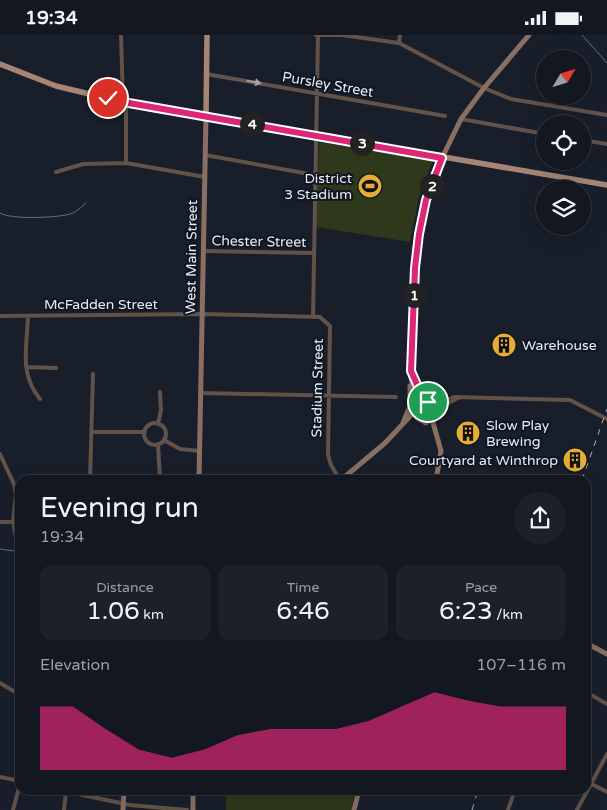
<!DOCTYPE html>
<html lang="en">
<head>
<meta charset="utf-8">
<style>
  body { margin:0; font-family:"Varela Round",sans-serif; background:#1b2029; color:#f1f3f6; height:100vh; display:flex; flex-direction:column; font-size:19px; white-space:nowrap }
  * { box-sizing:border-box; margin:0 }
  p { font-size:16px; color:#9c9fa5 }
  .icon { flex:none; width:28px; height:28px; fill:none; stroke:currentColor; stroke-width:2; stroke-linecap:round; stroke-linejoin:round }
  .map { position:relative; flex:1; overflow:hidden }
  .details { position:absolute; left:15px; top:440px; width:576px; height:320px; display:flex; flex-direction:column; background:#121720; border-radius:15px; box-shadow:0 5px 20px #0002,0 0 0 1px #31363e }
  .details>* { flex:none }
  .needle { width:32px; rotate:52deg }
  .fabs { position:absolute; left:536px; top:15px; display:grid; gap:10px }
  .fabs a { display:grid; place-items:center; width:55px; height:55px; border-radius:50%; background:#121720; box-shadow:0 5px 20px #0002,0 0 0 1px #31363e; font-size:25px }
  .pin { position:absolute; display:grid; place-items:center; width:42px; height:42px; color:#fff; margin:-21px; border:2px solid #fff; border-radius:50%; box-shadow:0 1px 5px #0007 }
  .km { position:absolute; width:25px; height:25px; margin:-12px; border-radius:50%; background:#222; color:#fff; font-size:14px; line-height:25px; text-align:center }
  .round { display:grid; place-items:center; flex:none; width:52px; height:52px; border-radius:26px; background:#1b2029 }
  .head { display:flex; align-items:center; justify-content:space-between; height:85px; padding:0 25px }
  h1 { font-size:28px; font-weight:600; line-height:38px }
  .stats { display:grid; grid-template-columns:repeat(3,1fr); gap:8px; height:85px; padding:5px 25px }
  .stats div { display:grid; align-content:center; border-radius:12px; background:#1b2029; text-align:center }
  .stats b { font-size:25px; font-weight:600 }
  .stats small { font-size:14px; font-weight:400 }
  .stats p { font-size:14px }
  .chart { height:140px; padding:10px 25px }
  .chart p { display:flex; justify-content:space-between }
  .chart svg { width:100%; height:90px; margin-top:5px; fill:#db2777; opacity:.7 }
  .status { display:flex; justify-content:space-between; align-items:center; height:35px; padding:0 25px; background:#121720; direction:ltr }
  .status svg { height:14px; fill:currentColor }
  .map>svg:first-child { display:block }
</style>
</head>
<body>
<div class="status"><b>19:34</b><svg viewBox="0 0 49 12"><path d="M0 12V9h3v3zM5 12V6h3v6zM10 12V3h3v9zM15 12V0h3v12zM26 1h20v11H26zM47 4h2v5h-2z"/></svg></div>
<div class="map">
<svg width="607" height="775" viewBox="0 0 607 775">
  <rect width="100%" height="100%" fill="#181f2b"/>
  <path fill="#2d391a" d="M319,107L433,125L419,162L410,207L316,192Z
    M199,755H355L351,775H226V762L224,759L199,756Z"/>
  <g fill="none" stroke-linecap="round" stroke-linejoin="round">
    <path stroke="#5b6e8e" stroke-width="1" d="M582,0L607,28
      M0,178C9,185 62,183 73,178C78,176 82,171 86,168
      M0,514L14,516"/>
    <path stroke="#62524a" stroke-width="4" d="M121,0L123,67
      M316,0H342L399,8L484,53L511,64L607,80
      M399,8L400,0
      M206,39L445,81
      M461,84L545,99
      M582,105L607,109
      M205,120L315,140
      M126,128V68
      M56,137L83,129L126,128L205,142
      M204,216L314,218
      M0,281L202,279L320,282L330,291L328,420L331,430L340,445
      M28,281C27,312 19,339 40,364
      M313,282L318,0
      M26,332L56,333
      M201,358L396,362
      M431,369L439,368L454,362L570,365L607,384
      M435,378L443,371L458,363
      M144 399a11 11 0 1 1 22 0a11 11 0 1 1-22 0Z
      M158,389L161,375L160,357
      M91,397H145
      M164,405L180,414L200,416
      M158,409L160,445
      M0,419L14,449L16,459L13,487L20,521
      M437,441L455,445
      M90,445L93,339
      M0,487H13
      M0,648L20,660
      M586,657L607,669
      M0,742L20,746
      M586,746L607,757
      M59,755L130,770L187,775
      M13,775L20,749
      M64,775L66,757
      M508,775L515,755
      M577,775L607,719"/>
    <path stroke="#886f62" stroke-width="5" d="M414,344L428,367
      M416,371L425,366L433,371L434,381L429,386L424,387
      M414,377L417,383L426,388
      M432,384L441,416L436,445
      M403,388L410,371V351
      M199,445L206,80
      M341,445L385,408L414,377L416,366L411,343V327L412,282L416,216L426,165L442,123L461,84L484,53L529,0
      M586,608L607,619
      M193,755V775
      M123,775L124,755
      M354,775L359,755"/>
    <path stroke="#a68575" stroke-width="5.5" d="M0,29L56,51L123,67L607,150
      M206,80L207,0"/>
    <path stroke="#a7acb6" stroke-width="1" stroke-dasharray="6 6" stroke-linecap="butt" d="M582,445L607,374
      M472,775L478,755"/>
  </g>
  <defs><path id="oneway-solid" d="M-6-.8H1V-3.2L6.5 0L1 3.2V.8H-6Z" transform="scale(1.25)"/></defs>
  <use fill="#a49fa0" href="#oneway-solid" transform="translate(254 47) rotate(10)"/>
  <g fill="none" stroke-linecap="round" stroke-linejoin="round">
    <defs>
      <path id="route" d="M108,63L123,67L442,123L426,165L419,199L415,233L411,336L419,354L428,367"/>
    </defs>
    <use href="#route" stroke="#fff" stroke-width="10"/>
    <use href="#route" stroke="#db2777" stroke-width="6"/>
  </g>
  <defs>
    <symbol id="stadium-disc" viewBox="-11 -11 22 22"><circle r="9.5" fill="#e5ad35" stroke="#0f1621"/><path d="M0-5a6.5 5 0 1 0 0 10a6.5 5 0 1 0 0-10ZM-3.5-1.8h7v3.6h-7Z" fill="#111"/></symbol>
    <symbol id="building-disc" viewBox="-11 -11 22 22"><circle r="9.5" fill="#e5ad35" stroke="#0f1621"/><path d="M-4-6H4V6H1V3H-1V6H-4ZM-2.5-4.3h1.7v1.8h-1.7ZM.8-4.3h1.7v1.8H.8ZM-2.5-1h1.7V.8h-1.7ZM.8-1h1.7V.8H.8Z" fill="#111"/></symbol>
  </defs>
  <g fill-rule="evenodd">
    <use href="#stadium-disc" x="356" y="137" width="28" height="28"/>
    <use href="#building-disc" x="490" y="296" width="28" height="28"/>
    <use href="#building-disc" x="454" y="384" width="28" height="28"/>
    <use href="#building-disc" x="561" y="411" width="28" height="28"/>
  </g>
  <g text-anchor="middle" stroke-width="4" stroke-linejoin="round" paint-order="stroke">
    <g font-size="14" fill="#e7ecf5" stroke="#0f1621">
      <text transform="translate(328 49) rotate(10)" y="5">Pursley Street</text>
      <text transform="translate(259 206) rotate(1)" y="5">Chester Street</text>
      <text transform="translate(191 222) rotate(-89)" y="5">West Main Street</text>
      <text x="101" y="274">McFadden Street</text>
      <text transform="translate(317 353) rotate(-89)" y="5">Stadium Street</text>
    </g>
    <g font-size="14" fill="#e7ecf5" stroke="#0f1621" text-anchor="end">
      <text x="352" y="148">District<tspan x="352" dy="16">3 Stadium</tspan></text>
      <text x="522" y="315" text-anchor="start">Warehouse</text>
      <text x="486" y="395" text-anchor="start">Slow Play<tspan x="486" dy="16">Brewing</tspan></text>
      <text x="558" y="430">Courtyard at Winthrop</text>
    </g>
  </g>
</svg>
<div class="fabs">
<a><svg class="needle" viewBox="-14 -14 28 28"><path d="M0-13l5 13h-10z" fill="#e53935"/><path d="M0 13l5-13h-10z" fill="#9c9fa5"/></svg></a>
<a><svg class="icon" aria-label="locate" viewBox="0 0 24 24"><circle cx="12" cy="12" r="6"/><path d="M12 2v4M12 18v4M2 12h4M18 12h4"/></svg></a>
<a><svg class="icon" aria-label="layers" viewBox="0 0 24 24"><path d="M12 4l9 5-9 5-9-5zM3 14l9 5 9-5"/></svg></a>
</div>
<div class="pin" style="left:428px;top:367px;background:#1e9e55"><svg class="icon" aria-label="arrive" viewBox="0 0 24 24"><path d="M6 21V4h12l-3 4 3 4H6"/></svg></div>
<div class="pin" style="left:108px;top:63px;background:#d93025"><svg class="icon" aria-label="check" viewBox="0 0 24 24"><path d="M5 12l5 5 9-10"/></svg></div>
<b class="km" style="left:414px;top:260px">1</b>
<b class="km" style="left:432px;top:151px">2</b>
<b class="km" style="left:362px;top:108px">3</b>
<b class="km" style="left:252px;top:89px">4</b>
<section class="details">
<div class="head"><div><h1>Evening run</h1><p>19:34</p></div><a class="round"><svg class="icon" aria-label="share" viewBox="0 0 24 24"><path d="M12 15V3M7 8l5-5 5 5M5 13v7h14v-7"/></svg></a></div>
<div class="stats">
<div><p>Distance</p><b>1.06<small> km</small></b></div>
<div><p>Time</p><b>6:46</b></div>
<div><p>Pace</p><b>6:23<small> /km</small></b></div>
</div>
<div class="chart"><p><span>Elevation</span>107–116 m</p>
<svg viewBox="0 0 160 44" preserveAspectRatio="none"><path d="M0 44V13L10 13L20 24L30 34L40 38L50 34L60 27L70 24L80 24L90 24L100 20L110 13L120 6L130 10L140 13L150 13L160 13V44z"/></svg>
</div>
</section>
</div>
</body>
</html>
